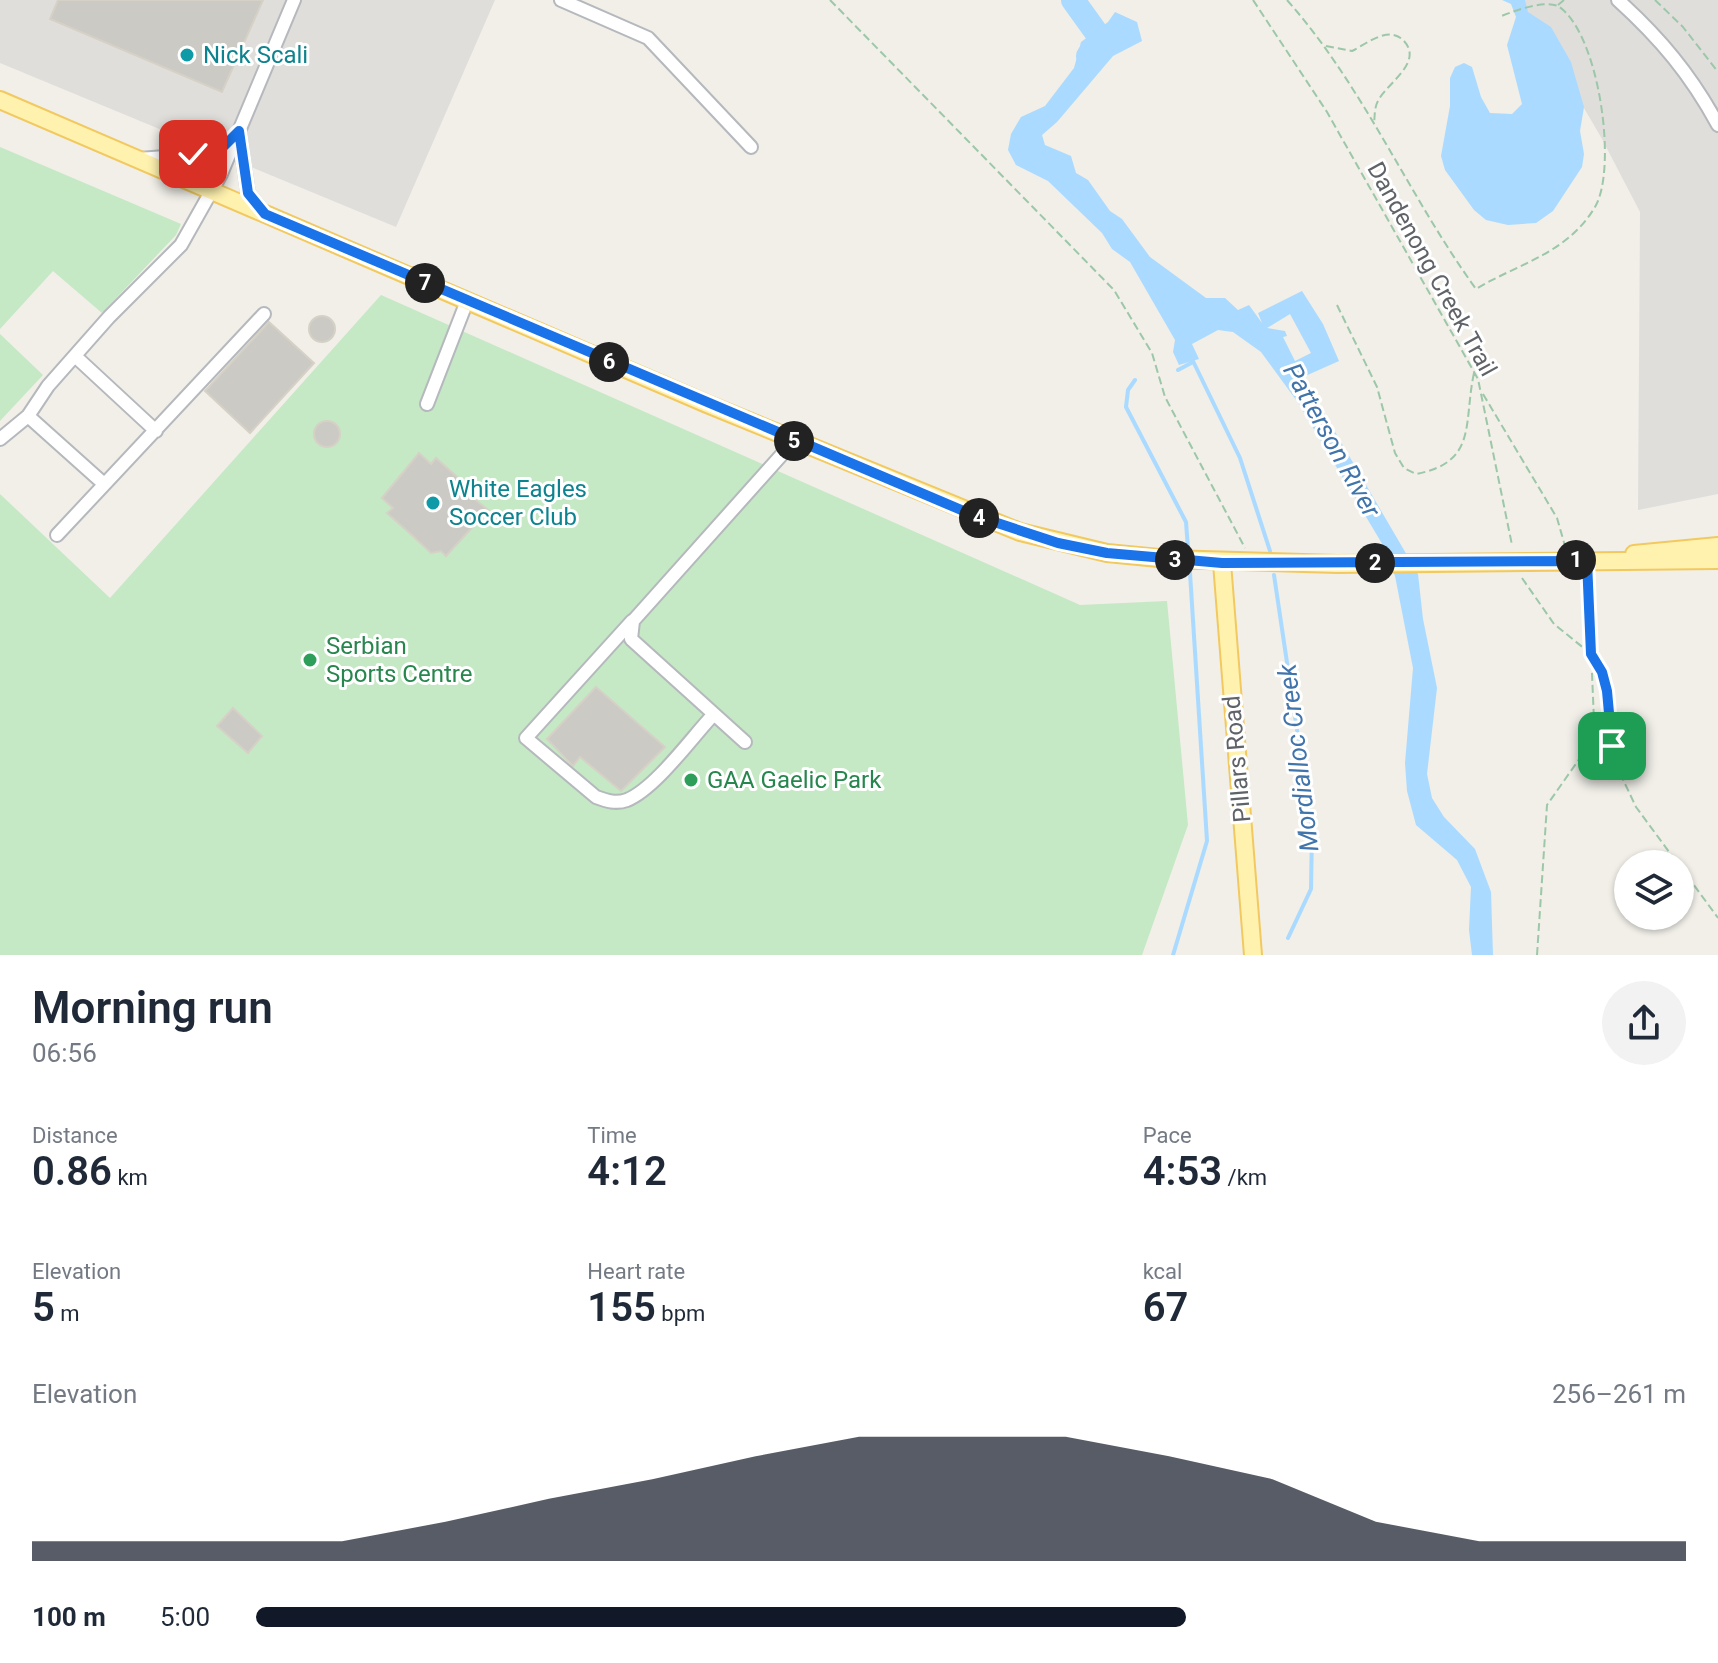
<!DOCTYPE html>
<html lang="en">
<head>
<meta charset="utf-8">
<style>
  body { margin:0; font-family:Roboto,sans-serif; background:#f2f2f3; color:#1f2937; height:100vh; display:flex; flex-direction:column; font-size:30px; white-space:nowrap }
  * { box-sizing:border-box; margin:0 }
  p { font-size:26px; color:#747a83 }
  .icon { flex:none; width:44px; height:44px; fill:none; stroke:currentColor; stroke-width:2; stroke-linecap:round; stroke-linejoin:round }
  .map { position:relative; height:955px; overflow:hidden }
  .drawer { display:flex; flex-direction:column; background:#fff; flex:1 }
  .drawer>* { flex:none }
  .tools { position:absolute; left:1614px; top:850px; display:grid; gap:16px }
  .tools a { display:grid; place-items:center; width:80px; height:80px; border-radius:50%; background:#fff; box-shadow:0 2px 6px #0004; font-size:40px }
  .pin { position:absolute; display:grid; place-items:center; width:68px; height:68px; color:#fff; margin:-34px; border-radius:16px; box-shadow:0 4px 12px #0006 }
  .km { position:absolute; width:40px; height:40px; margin:-20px; border-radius:50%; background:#222; color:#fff; font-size:22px; line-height:40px; text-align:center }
  .round { display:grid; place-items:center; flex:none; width:84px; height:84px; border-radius:42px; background:#f2f2f3 }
  .overview { display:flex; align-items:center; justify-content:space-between; height:136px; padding:0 32px }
  h1 { font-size:44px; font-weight:600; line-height:60px }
  .stats { display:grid; grid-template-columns:repeat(3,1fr); gap:12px; height:136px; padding:8px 32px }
  .stats div { display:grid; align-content:center }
  .stats b { font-size:40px; font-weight:600 }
  .stats small { font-size:22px; font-weight:400 }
  .stats p { font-size:22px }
  .chart { height:224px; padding:16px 32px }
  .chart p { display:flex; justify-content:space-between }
  .chart svg { width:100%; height:144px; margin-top:8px; fill:#111827; opacity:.7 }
  ul { padding:0 32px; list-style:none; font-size:26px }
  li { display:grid; grid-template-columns:128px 96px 1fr; align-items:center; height:60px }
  li i { height:20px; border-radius:10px; background:#111827 }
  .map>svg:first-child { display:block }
</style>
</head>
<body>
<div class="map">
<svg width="1718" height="955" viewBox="0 0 1718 955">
  <rect width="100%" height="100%" fill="#f1efe8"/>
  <path fill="#e0deda" d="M0,0H495L396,227L0,63Z
    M1521,0H1718V494L1638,510L1640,212L1602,139Z"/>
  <path fill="#c5e8c5" d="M0,147L181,224L176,235L102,313L53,271L0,329Z
    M381,295L1080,605L1167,601L1188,825L1142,955H0V494L110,598Z
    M0,334L43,375L0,421Z"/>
  <path fill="#aadaff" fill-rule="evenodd" d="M1502,0H1525L1528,12L1551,27L1571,62L1584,107L1580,131L1584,154L1582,167L1553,211L1536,223L1508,225L1486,220L1474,210L1445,170L1441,156L1450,106V78L1455,67L1464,63L1472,67L1481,97L1490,113L1512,114L1522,104L1507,45L1516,17L1511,4Z
    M1115,12L1137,22L1142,41L1113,56L1057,122L1042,135L1045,145L1071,156L1076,173L1088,180L1110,211L1122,219L1150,257L1206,298H1225L1238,310L1249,305L1262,323L1258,313L1302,291L1323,324L1339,361L1303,377L1418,574L1423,619L1437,688L1427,774L1432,798L1444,817L1475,849L1491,892L1493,955H1472L1469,930L1471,887L1457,860L1416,825L1407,791L1405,763L1413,668L1395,576L1384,547L1299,404L1261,352L1233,332L1218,330L1192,344L1199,359L1179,365L1173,352L1175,340L1130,262L1112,249L1102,233L1048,181L1016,165L1008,150L1011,134L1021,117L1045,106L1074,68L1081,42L1108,22ZM1290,314L1311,353L1295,361L1283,337L1287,336L1285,331L1267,328Z"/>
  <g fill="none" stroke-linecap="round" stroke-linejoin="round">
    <path stroke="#aadaff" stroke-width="4" d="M1192,359L1240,458L1270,551
      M1178,370L1193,362
      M1135,380L1128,390L1126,407L1186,522L1188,549
      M1274,575L1312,831L1311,889L1288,938
      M1173,955L1207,841L1190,573"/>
    <path stroke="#aadaff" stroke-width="24" d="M1073,0L1101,39L1088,56"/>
  </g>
  <path fill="#cccac5" stroke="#d6d1c6" stroke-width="2" d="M58,0H263L222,92L50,19Z
    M309 329a13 13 0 1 1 26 0a13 13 0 1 1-26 0Z
    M269,322L314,363L250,433L205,391Z
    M314 434a13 13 0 1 1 26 0a13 13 0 1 1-26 0Z
    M419,453L431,464L436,458L465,484L461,488L488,510L446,556L441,551L431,553L414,537L387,513L393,508L382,498Z
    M596,687L665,747L621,791L580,757L573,766L547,739Z
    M233,708L262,736L248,753L217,726Z"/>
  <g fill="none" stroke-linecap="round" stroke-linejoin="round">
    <defs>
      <path id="minor" d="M561,0L648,38L751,147
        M1618,0C1660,38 1691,75 1718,125
        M239,131L248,193L264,213
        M139,159L217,153L234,136
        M75,356L156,431
        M427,404L467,301
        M28,416L104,484
        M0,439L28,416L48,386L109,317L181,245L221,174L294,0
        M57,535L264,314
        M632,621L526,738L596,797C607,801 616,804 627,800C656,788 692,737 714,714
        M745,742L631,639L633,621L794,441"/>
      <path id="major" d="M0,100L707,404L1020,532L1107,553L1169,559L1337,564
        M1634,554L1718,546
        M1528,562L1718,560
        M1222,563L1253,955"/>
    </defs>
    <use href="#minor" stroke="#b5b8bc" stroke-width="16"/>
    <use href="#major" stroke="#f2c960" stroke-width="20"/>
    <path stroke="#9cc7a9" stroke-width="2" stroke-dasharray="8 4" stroke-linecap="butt" d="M830,0L1114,290L1152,353L1165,397L1245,548
      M1253,0L1327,112L1478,379L1512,545
      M1287,0C1364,87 1408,195 1476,289C1519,263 1567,254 1595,207C1618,168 1599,32 1558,6C1542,0 1514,11 1499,17
      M1655,0L1683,27L1718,72
      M1558,5L1564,0
      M1326,46L1352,51C1368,43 1389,25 1404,41C1423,62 1389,82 1379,99C1374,107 1375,115 1374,124
      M1337,305L1377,387L1395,453L1404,468L1416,474C1478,462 1463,424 1474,373
      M1483,394L1557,518L1565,546
      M1522,578L1554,624L1591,654L1602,672L1612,746L1618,769L1636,807L1678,864
      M1680,866L1718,918
      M1537,955L1547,805L1587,748L1594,721L1588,578"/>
    <use href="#minor" stroke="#fff" stroke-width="12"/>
    <use href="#major" stroke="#fff2af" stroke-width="16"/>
    <defs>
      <path id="major-bridge" d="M1337,564L1528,562"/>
    </defs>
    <use href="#major-bridge" stroke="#f2c960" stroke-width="20" stroke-linecap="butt"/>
    <use href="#major-bridge" stroke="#fff2af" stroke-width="16"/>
  </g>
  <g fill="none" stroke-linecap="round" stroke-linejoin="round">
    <defs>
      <path id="route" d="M193,154L217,153L239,131L248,193L265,214L973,515L1058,543L1107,553L1222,563L1587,561L1591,654L1602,672L1607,691L1612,746"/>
    </defs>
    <use href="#route" stroke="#fff" stroke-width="16"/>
    <use href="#route" stroke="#1a73e8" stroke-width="10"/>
  </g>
  <g fill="#0f9aa8" stroke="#fff" stroke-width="3">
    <circle cx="187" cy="55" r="8"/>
    <circle cx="433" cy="503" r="8"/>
  </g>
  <g fill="#2e9e5b" stroke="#fff" stroke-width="3">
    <circle cx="310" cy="660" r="8"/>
    <circle cx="691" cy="780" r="8"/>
  </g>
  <g text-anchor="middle" stroke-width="6" stroke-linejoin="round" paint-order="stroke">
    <g font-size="24" fill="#0d838f" stroke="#fff" text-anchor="start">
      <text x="203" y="63">Nick Scali</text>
      <text x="449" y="497">White Eagles<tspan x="449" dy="28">Soccer Club</tspan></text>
    </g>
    <g font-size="24" fill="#5f6368" stroke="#fff">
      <text transform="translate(1432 269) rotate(61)" y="8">Dandenong Creek Trail</text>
      <text transform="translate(1237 759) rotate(-95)" y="8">Pillars Road</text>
    </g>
    <g font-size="24" fill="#27864d" stroke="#fff" text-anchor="start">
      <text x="326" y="654">Serbian<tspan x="326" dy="28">Sports Centre</tspan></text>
      <text x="707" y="788">GAA Gaelic Park</text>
    </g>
    <g font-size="26" font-style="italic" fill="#4174aa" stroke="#fff">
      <text transform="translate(1332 440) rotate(61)" y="9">Patterson River</text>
      <text transform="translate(1298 758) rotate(-97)" y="9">Mordialloc Creek</text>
    </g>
  </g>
</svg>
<div class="tools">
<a><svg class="icon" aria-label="layers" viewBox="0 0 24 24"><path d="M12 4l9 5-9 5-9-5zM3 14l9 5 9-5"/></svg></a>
</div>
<div class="pin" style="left:1612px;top:746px;background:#1e9e55"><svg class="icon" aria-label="arrive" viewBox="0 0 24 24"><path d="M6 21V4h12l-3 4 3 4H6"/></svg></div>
<div class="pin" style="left:193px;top:154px;background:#d93025"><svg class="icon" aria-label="check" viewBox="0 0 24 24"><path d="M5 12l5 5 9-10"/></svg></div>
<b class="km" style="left:1576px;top:560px">1</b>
<b class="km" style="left:1375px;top:563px">2</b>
<b class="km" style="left:1175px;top:560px">3</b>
<b class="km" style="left:979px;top:518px">4</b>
<b class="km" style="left:794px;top:441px">5</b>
<b class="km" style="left:609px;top:362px">6</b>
<b class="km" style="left:425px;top:283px">7</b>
</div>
<section class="drawer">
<div class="overview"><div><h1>Morning run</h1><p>06:56</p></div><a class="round"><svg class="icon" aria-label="share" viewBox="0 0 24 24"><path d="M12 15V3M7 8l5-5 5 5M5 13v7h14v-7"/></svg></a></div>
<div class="stats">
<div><p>Distance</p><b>0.86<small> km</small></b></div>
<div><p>Time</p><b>4:12</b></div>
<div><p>Pace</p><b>4:53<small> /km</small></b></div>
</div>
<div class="stats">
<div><p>Elevation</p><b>5<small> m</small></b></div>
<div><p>Heart rate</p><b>155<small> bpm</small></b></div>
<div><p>kcal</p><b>67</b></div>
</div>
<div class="chart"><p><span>Elevation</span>256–261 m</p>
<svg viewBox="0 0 160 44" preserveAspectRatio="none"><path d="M0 44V38L10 38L20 38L30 38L40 32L50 25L60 19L70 12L80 6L90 6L100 6L110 12L120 19L130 32L140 38L150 38L160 38V44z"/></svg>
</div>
<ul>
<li><b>100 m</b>5:00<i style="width:65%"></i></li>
</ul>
</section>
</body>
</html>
